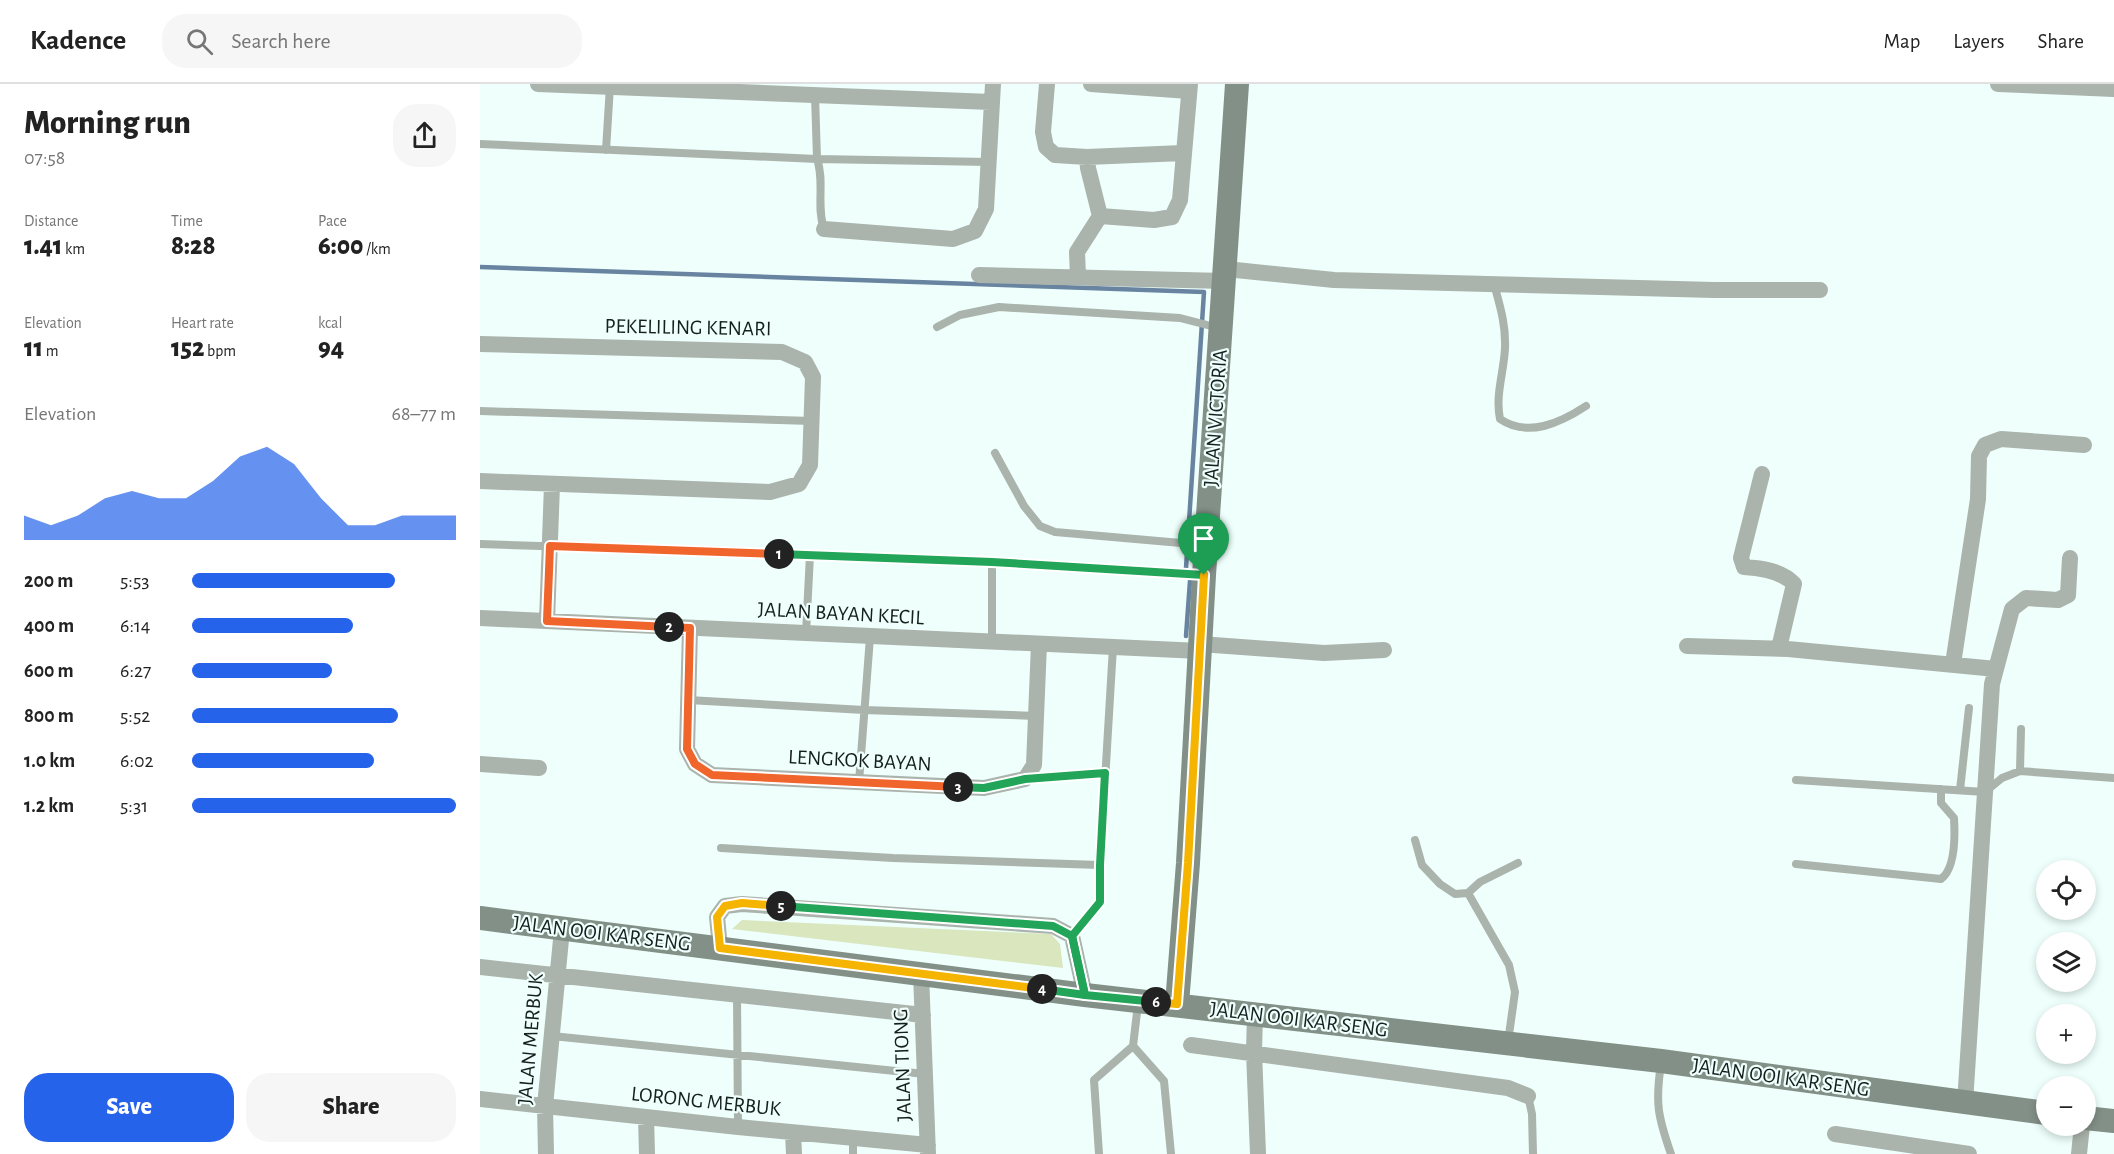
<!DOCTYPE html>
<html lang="en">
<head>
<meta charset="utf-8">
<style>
  body { margin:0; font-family:"Alegreya Sans",sans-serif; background:#f6f6f6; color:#222; height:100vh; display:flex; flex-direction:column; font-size:22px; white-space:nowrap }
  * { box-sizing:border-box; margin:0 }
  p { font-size:20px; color:#767676 }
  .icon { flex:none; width:33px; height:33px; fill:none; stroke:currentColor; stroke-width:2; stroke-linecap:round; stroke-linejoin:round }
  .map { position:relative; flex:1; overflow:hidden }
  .side { display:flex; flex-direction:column; background:#fff; width:480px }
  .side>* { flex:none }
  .buttons { position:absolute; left:1556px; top:776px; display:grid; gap:12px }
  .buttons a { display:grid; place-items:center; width:60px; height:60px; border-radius:50%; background:#fff; box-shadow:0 3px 9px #0003; font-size:30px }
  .pin { position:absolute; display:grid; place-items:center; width:51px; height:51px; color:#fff; margin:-62px -26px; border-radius:50% 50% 50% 0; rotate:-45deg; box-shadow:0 0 6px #0007 }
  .pin .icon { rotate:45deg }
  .km { position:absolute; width:30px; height:30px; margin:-15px; border-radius:50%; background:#222; color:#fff; font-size:16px; line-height:30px; text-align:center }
  .round { display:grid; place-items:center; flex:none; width:63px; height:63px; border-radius:24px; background:#f6f6f6 }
  .head { display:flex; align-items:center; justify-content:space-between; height:102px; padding:0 24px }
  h1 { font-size:33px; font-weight:800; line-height:45px }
  .metrics { display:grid; grid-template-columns:repeat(3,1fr); gap:9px; height:102px; padding:6px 24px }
  .metrics div { display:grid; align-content:center }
  .metrics b { font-size:26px; font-weight:800 }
  .metrics small { font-size:16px; font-weight:400 }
  .metrics p { font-size:16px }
  .chart { height:168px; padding:12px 24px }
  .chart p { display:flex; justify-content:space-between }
  .chart svg { width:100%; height:108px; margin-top:6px; fill:#2563eb; opacity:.7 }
  .action { display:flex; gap:12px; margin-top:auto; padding:12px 24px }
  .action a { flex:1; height:69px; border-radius:24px; background:#2563eb; color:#fff; font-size:24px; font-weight:800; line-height:69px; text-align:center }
  .action a+a { background:#f6f6f6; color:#222 }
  ul { padding:0 24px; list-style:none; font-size:20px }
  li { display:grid; grid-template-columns:96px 72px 1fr; align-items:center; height:45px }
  li i { height:15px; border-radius:8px; background:#2563eb }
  header { display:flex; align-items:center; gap:36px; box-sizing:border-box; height:84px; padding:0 30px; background:#fff; border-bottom:2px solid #e0e0e0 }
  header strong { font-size:28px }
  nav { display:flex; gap:33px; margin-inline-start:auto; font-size:21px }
  .search { width:420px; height:54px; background:#f6f6f6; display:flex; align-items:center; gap:15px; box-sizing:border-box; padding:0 21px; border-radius:24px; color:#767676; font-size:22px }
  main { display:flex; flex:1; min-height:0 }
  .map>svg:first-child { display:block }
</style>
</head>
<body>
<header>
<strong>Kadence</strong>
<div class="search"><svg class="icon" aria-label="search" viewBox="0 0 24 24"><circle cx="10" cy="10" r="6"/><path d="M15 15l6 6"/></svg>Search here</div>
<nav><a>Map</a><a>Layers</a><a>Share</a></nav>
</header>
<main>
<section class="side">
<div class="head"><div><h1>Morning run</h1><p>07:58</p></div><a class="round"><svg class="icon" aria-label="share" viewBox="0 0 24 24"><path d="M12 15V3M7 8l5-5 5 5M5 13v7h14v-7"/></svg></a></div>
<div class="metrics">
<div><p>Distance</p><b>1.41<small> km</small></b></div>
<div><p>Time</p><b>8:28</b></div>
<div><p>Pace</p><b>6:00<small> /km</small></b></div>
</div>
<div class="metrics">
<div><p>Elevation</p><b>11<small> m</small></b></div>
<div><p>Heart rate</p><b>152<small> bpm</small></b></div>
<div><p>kcal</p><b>94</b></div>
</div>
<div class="chart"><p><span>Elevation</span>68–77 m</p>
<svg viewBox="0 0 160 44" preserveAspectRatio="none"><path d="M0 44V34L10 38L20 34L30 27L40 24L50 27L60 27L70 20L80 10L90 6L100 13L110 27L120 38L130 38L140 34L150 34L160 34V44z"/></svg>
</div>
<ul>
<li><b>200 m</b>5:53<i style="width:77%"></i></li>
<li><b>400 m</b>6:14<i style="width:61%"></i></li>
<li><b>600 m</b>6:27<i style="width:53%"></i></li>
<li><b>800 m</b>5:52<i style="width:78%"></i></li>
<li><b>1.0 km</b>6:02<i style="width:69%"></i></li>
<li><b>1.2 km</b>5:31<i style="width:100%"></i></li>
</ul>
<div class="action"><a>Save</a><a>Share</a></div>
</section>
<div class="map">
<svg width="1634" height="1070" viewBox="0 0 1634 1070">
  <rect width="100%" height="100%" fill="#eefffc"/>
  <path fill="#d9e6be" d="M262,836L571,850L580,860L583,884L252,845Z"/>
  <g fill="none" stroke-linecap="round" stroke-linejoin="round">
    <path stroke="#6884a0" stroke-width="4.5" d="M0,183L724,208L706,484
      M706,552L710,497"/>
    <path stroke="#aab3ac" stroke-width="8" d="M335,11L337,75L509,78
      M0,60L337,75C345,97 336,123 344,145
      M126,66L130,2
      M1014,200C1020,222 1026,241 1025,264C1024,288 1015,311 1020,335C1048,354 1080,339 1106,322
      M457,243L480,231L519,223L700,234L739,244
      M0,327L332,337
      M515,369L544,422L560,442L575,448L724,461
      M0,460L383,472L722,491
      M326,549L330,471
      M512,558V478
      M208,616L384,626L557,632
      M1540,687L1541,645
      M545,695L625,689
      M1316,696L1505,708L1522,694L1540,687L1634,694
      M379,698L390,553
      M1480,706L1489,624
      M935,756L942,781L960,800L975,810L988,809
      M241,764L413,774L620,781
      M1316,780L1461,795C1476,784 1475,751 1474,734L1461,719V705
      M592,852L620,818V781L633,563
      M257,911L258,1043
      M658,920L653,962L684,997L691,1070
      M72,952L445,990
      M1028,958L1035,908L1029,881L988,809L1000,798L1038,779
      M1181,980C1175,1019 1178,1033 1191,1070
      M1048,1012L1052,1030L1053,1070
      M373,1055V1070
      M619,1070L614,996L653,962"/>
    <path stroke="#aab3ac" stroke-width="16" d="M58,0L511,18
      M567,0L563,48L566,63L575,71L607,73L703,69
      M611,0L709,7
      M1518,0L1634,5
      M620,132L674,136L692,133L700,116L710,0
      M344,145L473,155L495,147L506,125L513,0
      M746,185L854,196L1234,206H1340
      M499,191L745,197
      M598,192L597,168L620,132L608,84L607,73
      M0,260L302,268L325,278L333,293L330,381L319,400L290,408L0,397
      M1282,390L1261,474L1264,483C1282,484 1302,487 1314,500L1299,564
      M0,534L720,567
      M67,537L72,401
      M210,544L207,665L215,680L232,691L504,704L545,695L554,681L559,560
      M720,560L844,569L904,566
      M1207,562L1308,565L1516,585
      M1473,580L1498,415L1499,372L1505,361L1521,355L1604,361
      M0,680L59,684
      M240,864L237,833L245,822L262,820L573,842L592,852L605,911
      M0,883L443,931
      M441,890L448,1070
      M775,930L774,968L778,1070
      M711,961L1028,1004L1048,1012
      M0,1015L258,1043L448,1061
      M1485,1019L1512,600L1532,525L1546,514L1578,516L1588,511L1590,474
      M166,1033L167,1070
      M313,1049L314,1070
      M1355,1050L1489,1070
      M66,1070L65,1022L82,845
      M1599,1070L1602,1041"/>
    <path stroke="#839087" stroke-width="24" d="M0,834L605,911L1181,977L1566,1029
      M697,920L708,779L724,491L757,0
      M1605,1034L1634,1037"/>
  </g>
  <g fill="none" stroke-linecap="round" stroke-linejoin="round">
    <defs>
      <path id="split-1" d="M299,470L512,478L724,491"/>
      <path id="split-2" d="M189,543L67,537L70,462L299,470"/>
      <path id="split-3" d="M189,543L210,544L207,665L215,680L232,691L478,703"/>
      <path id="split-4" d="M478,703L504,704L545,695L625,689L620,781V818L592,852L605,911L562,905"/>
      <path id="split-5" d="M301,822L262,819L245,822L237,833L240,864L562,905"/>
      <path id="split-6" d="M301,822L573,842L592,852L605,911L676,918"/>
      <path id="split-7" d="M676,918L697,920L708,779L724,491"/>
    </defs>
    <use href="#split-1" stroke="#fff" stroke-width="12"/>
    <use href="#split-2" stroke="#fff" stroke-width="12"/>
    <use href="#split-3" stroke="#fff" stroke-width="12"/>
    <use href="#split-4" stroke="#fff" stroke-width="12"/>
    <use href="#split-5" stroke="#fff" stroke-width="12"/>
    <use href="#split-6" stroke="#fff" stroke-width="12"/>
    <use href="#split-7" stroke="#fff" stroke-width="12"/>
    <use href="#split-1" stroke="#22a559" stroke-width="8"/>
    <use href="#split-2" stroke="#f0652b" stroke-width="8"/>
    <use href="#split-3" stroke="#f0652b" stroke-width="8"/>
    <use href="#split-4" stroke="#22a559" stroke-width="8"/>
    <use href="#split-5" stroke="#f5b400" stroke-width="8"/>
    <use href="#split-6" stroke="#22a559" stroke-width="8"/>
    <use href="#split-7" stroke="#f5b400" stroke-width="8"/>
  </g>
  <g text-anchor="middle" stroke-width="4.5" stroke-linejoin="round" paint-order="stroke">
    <g font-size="21" fill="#151f1e" stroke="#eefffc">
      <text transform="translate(208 243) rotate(1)" y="7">PEKELILING KENARI</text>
      <text transform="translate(735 334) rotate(-86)" y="7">JALAN VICTORIA</text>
      <text transform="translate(361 529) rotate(3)" y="7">JALAN BAYAN KECIL</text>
      <text transform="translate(380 676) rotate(3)" y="7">LENGKOK BAYAN</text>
      <text transform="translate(122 849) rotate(7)" y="7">JALAN OOI KAR SENG</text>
      <text transform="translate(819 935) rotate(7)" y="7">JALAN OOI KAR SENG</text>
      <text transform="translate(50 955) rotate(-85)" y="7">JALAN MERBUK</text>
      <text transform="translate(422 981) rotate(-92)" y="7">JALAN TIONG</text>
      <text transform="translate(1301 993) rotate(8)" y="7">JALAN OOI KAR SENG</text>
      <text transform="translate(226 1017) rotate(6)" y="7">LORONG MERBUK</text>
    </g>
  </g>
</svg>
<div class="buttons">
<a><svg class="icon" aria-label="locate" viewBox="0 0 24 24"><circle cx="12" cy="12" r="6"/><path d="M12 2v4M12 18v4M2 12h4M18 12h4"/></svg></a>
<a><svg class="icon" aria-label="layers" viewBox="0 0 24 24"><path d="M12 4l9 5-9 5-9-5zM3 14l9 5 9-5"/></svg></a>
<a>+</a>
<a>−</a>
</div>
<div class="pin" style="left:724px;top:491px;background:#1e9e55"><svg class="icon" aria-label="arrive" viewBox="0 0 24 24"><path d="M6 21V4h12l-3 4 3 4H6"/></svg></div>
<b class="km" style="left:299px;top:470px">1</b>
<b class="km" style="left:189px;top:543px">2</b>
<b class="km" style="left:478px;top:703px">3</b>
<b class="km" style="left:562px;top:905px">4</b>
<b class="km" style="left:301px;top:822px">5</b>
<b class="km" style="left:676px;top:918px">6</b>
</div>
</main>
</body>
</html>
